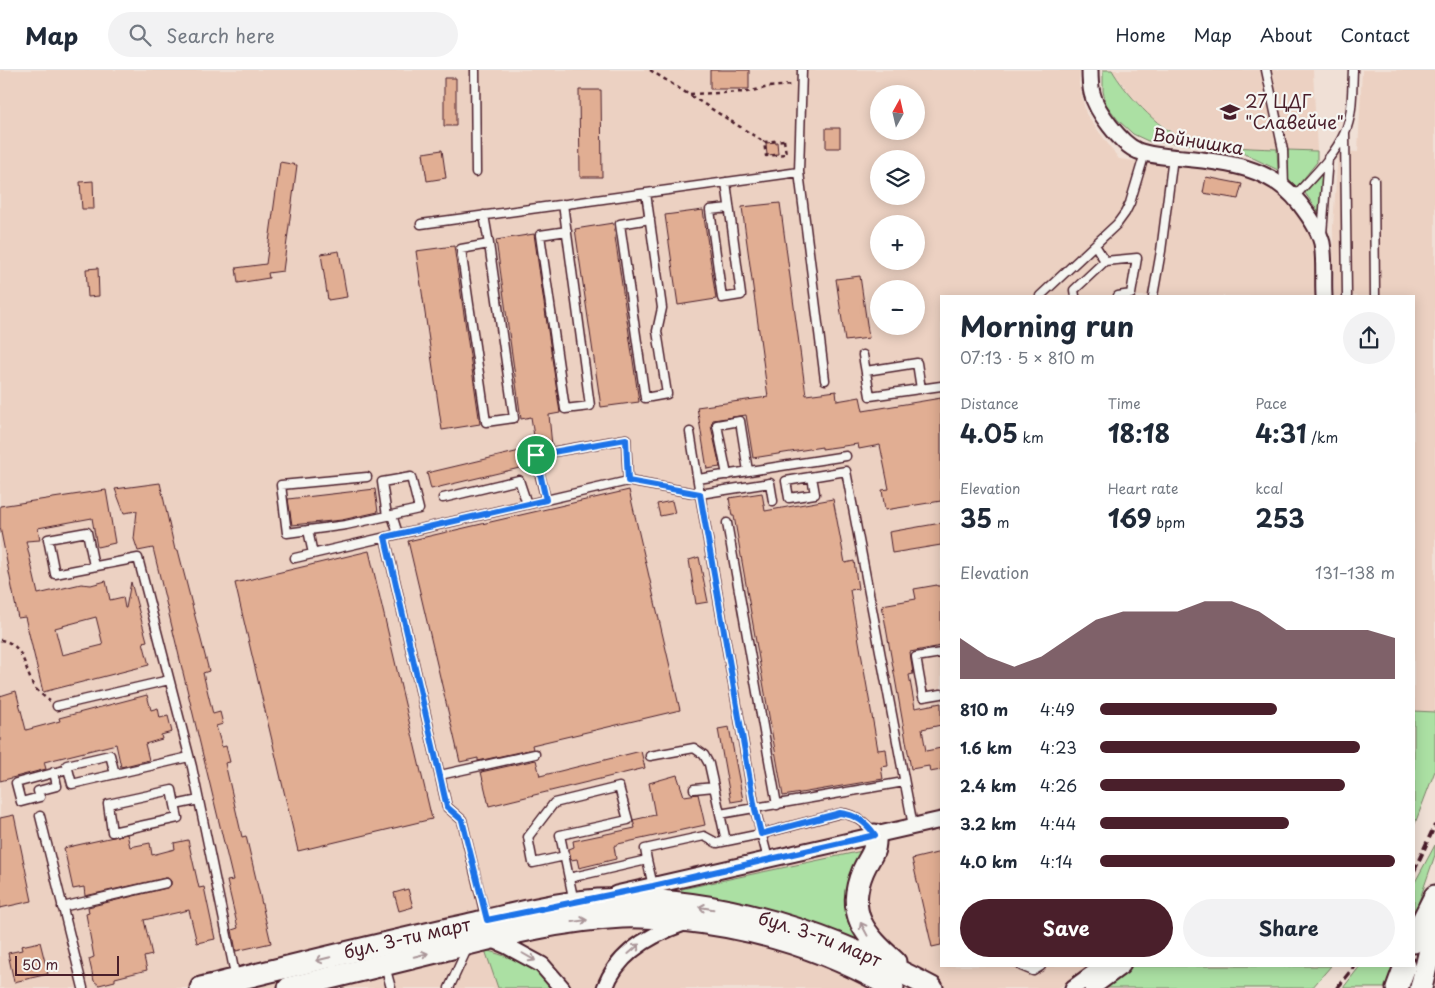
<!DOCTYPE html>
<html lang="en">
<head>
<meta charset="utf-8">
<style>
  body { margin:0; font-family:"Playpen Sans",sans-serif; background:#f2f2f3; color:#1f2937; height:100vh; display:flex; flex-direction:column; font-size:19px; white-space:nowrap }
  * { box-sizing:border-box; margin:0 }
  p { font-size:16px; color:#747a83 }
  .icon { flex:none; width:28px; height:28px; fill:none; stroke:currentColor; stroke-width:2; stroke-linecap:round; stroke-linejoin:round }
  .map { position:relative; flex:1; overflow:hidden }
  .sheet { position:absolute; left:940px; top:225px; width:475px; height:672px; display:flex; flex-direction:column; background:#fff; border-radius:0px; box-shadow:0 2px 12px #0003 }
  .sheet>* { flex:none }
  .needle { width:32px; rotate:8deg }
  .fabs { position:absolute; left:870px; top:15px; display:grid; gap:10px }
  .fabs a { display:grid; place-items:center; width:55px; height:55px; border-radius:50%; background:#fff; box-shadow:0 2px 12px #0003; font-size:25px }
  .scale { position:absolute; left:15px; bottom:12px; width:104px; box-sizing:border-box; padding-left:5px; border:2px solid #4a1f2b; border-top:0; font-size:14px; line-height:18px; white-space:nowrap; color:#4a1f2b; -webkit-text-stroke:4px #f6f6f2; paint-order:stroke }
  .pin { position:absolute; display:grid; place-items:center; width:42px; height:42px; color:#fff; margin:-21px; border:2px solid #fff; border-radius:50%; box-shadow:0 1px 5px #0007 }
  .round { display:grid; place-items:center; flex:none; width:52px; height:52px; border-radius:26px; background:#f2f2f3 }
  .summary { display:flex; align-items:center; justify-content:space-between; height:85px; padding:0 20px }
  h1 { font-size:28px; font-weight:700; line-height:38px }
  .metrics { display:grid; grid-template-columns:repeat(3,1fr); gap:8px; height:85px; padding:5px 20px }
  .metrics div { display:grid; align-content:center }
  .metrics b { font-size:25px; font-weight:700 }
  .metrics small { font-size:14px; font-weight:400 }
  .metrics p { font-size:14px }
  .chart { height:140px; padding:10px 20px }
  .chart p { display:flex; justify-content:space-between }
  .chart svg { width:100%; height:90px; margin-top:5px; fill:#4a1f2b; opacity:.7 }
  .button { display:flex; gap:10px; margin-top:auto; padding:10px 20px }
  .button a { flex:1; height:58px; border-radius:30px; background:#4a1f2b; color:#fff; font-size:20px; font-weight:700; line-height:58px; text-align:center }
  .button a+a { background:#f2f2f3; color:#1f2937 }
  ul { padding:0 20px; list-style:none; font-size:16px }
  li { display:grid; grid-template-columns:80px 60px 1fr; align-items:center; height:38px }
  li i { height:12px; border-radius:6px; background:#4a1f2b }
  header { display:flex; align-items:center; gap:30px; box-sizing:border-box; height:70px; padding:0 25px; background:#fff; border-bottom:1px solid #e0e1e3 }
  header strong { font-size:24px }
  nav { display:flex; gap:28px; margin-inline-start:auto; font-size:18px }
  .search { width:350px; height:45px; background:#f2f2f3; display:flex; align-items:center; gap:12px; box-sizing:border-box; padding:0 18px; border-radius:28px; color:#747a83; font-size:19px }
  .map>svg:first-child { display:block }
</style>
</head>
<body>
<header>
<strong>Map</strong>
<div class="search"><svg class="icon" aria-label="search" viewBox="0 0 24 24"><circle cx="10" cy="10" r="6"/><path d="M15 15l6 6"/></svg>Search here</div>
<nav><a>Home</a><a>Map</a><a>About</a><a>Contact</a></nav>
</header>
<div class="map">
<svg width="1435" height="918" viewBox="0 0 1435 918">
  <rect width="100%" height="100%" fill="#f0e0d6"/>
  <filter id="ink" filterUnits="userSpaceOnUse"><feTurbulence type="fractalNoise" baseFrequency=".02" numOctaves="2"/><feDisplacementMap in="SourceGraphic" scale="10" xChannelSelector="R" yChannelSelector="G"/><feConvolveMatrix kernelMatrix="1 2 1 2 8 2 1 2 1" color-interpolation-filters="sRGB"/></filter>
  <g filter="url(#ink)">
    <path fill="#ecd1c2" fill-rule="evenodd" d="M0,0H1080L1079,14L1086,44L1119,89L1166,95L1212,96L1232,100L1269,113L1304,146L1316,174L1318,226H941V896H1090L1059,918H0ZM879,24H916V61H879ZM879,89H916V126H879ZM879,154H916V191H879ZM879,219H916V256H879Z
      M1112,0H1313L1317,81L1230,77L1180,67L1151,47L1130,24Z
      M1362,0H1435V642L1414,641V226H1334L1333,156L1338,81L1358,82Z"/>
    <path fill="#abe0a3" stroke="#7a8067" d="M1103,0H1112C1123,20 1159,60 1181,67C1210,77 1246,78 1277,79L1278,100L1230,77L1148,71L1133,64L1118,50L1106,34L1103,21Z
      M1288,80L1317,81V92L1297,117L1288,108Z
      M1324,100L1320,144L1305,123Z
      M1414,641L1435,642V701L1414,756Z
      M1435,775V785L1414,846V814Z
      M862,781V874L826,858L779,844L678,824L682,819Z
      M485,880C509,887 537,895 551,918H498Z
      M1133,896H1331L1312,918H1104Z
      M1360,896H1395L1387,918H1343Z"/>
    <path fill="#e1ae93" stroke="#4a1f2b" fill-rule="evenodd" d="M710,0H749V19H710Z
      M444,8H456V56H444Z
      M579,20H601L602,107H580Z
      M826,58H840V78H826Z
      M777,72L778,84L767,85L766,73Z
      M442,80L446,108L427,111L423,83Z
      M280,92L297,95L283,201L268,203L269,208L238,213L236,198L266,194Z
      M1206,107L1242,114L1238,129L1203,123Z
      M93,111L94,139H82L80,112Z
      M780,133L806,325L836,321L837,331L860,327L863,341L941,328V431L885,440L882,420L889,419L880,375L859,379L858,374L822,379V377L753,388L746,345L713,350L711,356L720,397L707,399L697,337L768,327L742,137Z
      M703,140L716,229L678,235L665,145Z
      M613,153L639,332L601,337L575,159Z
      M534,164L560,343L549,345L552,376L536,379L531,347L521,349L496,170Z
      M454,176L480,354L442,360L416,181Z
      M339,181L347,227L328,230L321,184Z
      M98,198L99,226L88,227L86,199Z
      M860,206L869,268L845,271L836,209Z
      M524,380L528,396L431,419L427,403Z
      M160,413L175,480H178L209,601L203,603L213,644L220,642L223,654L216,656L222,677L226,676L230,692L225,693L242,767L246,766L271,873L236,881L232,860L238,858L227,811L233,810L153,478L138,481L134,469L137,441L124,443L115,419Z
      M375,419L378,442L342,450L292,455L288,429Z
      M106,420L115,473L97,477L92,448L38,458L40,470L26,471L38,524L81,514L91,515L106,511L110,530L123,527L125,538H126L131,512L147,571L143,572L149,595L43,622L25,547L18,548L0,457V436ZM96,547L103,575L62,585L55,558Z
      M629,420L680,640L532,675L533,679L478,691V688L460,692L408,471Z
      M762,423L765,441L833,429L845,493L854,491L858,519L850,520L878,680L886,679L888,696L881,697L883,709L783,726L734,446H732L729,428Z
      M672,431L675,443L660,446L657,434Z
      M941,453V475L892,483L889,462Z
      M369,481L432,749L298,781L235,513Z
      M699,487L708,532L696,534L689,490Z
      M937,515V516H941V576L910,582L913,604L909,605L915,638L941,633V655L922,659L926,681L941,678V700L930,702L929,696L911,699L882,535L916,529L914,519Z
      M16,621L26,660L60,651L59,648L147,625L151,640L158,638L160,648L168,646L172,662L161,665L162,669L145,674L149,690L121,697L116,674L44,692L46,699L0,711V626Z
      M729,657L743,730L731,732L718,659Z
      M641,681L645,698L489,736L481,702L536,690L540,706Z
      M677,705L684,726L698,724L705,755L618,774L614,776L616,789L579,798L577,789L571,790L569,779L574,777L573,771L635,758L633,750L655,745L649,713Z
      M14,745L32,831L0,838V748Z
      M127,764L130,777L150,773L152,785L175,779L174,773L188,770L199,818L204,817L215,869L197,873L189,840L144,850L152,885L144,887L147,900L115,908V911L99,915L94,911L89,889L94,887L86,844L89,843L88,837L167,818L171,815V811L168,808H165L85,826L84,817L73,819L64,778Z
      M941,782V875L932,877L912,789Z
      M408,819L413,837L399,841L394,823Z
      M40,872L48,904L14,912L8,883L22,880L21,876Z"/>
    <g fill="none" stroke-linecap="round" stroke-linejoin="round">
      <defs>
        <path id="lane" d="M475,0L476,102
          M1266,0L1283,80L1284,117
          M1345,62L1347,226
          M799,102L825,310
          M1374,110L1375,226
          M726,112L741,225L722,228L710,140L729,138
          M646,123L662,238L657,261L667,324L645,328L620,154L650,149
          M1294,127C1312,107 1334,87 1345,62C1353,45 1352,19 1353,0
          M563,134L590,336L565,339L540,165L567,161
          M484,145L489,174L514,348L486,352L461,179L489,174
          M421,154L799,102L802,0
          M1322,164L1328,88
          M1105,191L1137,188L1131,224L1118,226
          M1040,226L1117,154L1125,143L1130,133L1145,83
          M1075,226L1074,220L1105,191L1095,175
          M1153,226L1161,181L1173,87
          M863,285L870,326L941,316
          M866,301L917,293L921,319
          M690,362L700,424L770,413L773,431
          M727,405L717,355L740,351L748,401
          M367,407L281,415L287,463L346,455L392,445L398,464
          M812,407L815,424L789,428L786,411L846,401L913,756
          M698,409L846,386
          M443,428L519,410L527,434
          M546,430L535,385L626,369L628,411
          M387,446L382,412L411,407L419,439L392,445
          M727,453L777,735
          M308,460L313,484
          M385,467L447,737L462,750L486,849
          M295,488L628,411L700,424L755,739L768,789
          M94,496L87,462L48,469L55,504L138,488L192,697L236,909
          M941,583L916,587L923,627L941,624
          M57,636L169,610
          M650,686L694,678L704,685L709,694L726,771
          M54,702L57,716L38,721L40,727L21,732L16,713L68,699
          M115,704L110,685L67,695L72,714L189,687
          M440,705L535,684
          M694,719L714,717
          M175,735L178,748L112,762L108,734L172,720L175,735L199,730
          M720,744L904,712
          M40,746L83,918
          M565,786L533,793L528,767L554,733L619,717L628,750L560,765L574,832
          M647,790L653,816
          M569,808L647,790L645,779L704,766L717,773L761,764L841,743C855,745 866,752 874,764
          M62,837L166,813
          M385,896L391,918
          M1021,896L1033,901L1041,896
          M449,918L467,879"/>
        <path id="street" d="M1090,0C1090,7 1090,15 1092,23C1096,41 1121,74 1138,81C1152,86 1169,87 1183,88C1226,92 1272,97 1300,134C1309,146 1318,158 1322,173C1325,190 1323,209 1324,226
          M616,824L941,750
          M489,868L507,876L542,895L562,918
          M605,918C617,883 652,864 684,853
          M1073,918L1103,896
          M1092,918L1122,896"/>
        <g id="secondary">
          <path d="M875,765C876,784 870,785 863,801C845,844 865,865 895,892"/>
          <path d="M1414,872L1421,854L1435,826"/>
          <path id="s1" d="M201,918C289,897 378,874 467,855C510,845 554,833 598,830C715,824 830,863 932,918"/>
          <path d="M289,918C341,905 392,893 444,880C503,865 561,850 622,847C642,846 662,848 682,850C757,858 828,880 893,918"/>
          <path d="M1397,918L1405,896"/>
          <path d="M1421,918L1435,859"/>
        </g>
      </defs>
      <use href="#lane" stroke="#4a1f2b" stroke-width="11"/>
      <use href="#street" stroke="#4a1f2b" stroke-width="19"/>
      <use href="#secondary" stroke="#4a1f2b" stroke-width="25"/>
      <path stroke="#4a1f2b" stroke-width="2.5" stroke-dasharray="4 4" stroke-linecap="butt" d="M650,0L764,72
        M690,24L747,22L769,17L791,15
        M784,70L786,84L766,86L764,72Z
        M0,570C24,573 24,597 33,615C37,621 44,627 50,631"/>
      <use href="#lane" stroke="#f6f6f2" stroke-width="8"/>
      <use href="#street" stroke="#f6f6f2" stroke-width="15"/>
      <use href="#secondary" stroke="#f6f6f2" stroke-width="21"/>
      <path stroke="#4a1f2b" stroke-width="4" stroke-dasharray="8 4" stroke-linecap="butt" d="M1414,801L1435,755
        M1337,918L1355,896"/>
    </g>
    <defs><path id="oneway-shaft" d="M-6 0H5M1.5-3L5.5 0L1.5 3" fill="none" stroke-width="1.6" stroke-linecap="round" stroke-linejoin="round" transform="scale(1.25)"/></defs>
    <g stroke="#a99598">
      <use href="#oneway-shaft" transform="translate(706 838) rotate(-171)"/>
      <use href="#oneway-shaft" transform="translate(580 851) rotate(-8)"/>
      <use href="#oneway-shaft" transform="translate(864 859) rotate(-118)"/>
      <use href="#oneway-shaft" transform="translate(634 879) rotate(-41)"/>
      <use href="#oneway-shaft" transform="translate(421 885) rotate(-14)"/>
      <use href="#oneway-shaft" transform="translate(529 887) rotate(30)"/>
      <use href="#oneway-shaft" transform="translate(323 889) rotate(166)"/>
    </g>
  </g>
  <g fill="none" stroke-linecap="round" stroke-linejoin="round" filter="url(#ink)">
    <defs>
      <path id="route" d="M626,369L628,411L700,424L755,739L761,764L840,743C856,745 866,752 875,765L653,816L487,850L462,750L447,737L385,467L546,430L536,385Z"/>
    </defs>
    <use href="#route" stroke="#fff" stroke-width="10"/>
    <use href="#route" stroke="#1a73e8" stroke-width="6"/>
  </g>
  <defs>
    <symbol id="school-bare" viewBox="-9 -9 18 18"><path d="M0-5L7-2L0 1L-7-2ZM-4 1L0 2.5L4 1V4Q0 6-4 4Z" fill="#4a1f2b" stroke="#f6f6f2" stroke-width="2.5" paint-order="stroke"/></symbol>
  </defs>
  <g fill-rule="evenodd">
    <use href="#school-bare" x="1216" y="28" width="28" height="28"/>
  </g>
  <g text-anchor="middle" stroke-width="4.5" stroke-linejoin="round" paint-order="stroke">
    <g font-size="18" fill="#4a1f2b" stroke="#f6f6f2" text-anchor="start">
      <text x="1245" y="38">27 ЦДГ<tspan x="1245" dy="21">"Славейче"</tspan></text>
    </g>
    <g font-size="18" fill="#4a1f2b" stroke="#f6f6f2">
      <text transform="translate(1198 72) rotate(9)" y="6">Войнишка</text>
      <text dy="6" stroke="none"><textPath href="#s1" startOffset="212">бул. 3-ти март</textPath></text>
      <text dy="6" stroke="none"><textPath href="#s1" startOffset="634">бул. 3-ти март</textPath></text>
    </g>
  </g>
</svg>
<div class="fabs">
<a><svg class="needle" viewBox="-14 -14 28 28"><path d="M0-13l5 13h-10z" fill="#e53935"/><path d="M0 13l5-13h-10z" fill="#747a83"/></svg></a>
<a><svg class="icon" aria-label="layers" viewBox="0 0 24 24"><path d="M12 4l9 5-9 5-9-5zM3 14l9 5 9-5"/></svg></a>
<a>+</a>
<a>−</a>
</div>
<div class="scale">50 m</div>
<div class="pin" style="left:536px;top:385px;background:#1e9e55"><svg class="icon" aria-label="arrive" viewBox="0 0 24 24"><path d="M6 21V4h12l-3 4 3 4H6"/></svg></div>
<section class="sheet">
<div class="summary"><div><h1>Morning run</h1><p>07:13 · 5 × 810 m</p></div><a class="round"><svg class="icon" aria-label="share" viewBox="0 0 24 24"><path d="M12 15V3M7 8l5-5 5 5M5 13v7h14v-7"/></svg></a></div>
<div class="metrics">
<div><p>Distance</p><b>4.05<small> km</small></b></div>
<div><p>Time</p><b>18:18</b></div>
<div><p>Pace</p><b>4:31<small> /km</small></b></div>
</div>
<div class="metrics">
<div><p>Elevation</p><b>35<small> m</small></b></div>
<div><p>Heart rate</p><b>169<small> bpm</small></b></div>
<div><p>kcal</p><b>253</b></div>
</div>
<div class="chart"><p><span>Elevation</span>131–138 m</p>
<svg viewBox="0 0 160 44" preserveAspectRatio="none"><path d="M0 44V24L10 33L20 38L30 33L40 24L50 15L60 11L70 11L80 11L90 6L100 6L110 11L120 20L130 20L140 20L150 20L160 24V44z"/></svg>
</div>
<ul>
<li><b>810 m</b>4:49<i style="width:60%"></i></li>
<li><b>1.6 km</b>4:23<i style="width:88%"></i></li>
<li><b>2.4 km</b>4:26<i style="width:83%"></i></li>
<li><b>3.2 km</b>4:44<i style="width:64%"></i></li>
<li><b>4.0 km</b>4:14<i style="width:100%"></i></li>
</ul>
<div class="button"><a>Save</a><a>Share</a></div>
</section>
</div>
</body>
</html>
